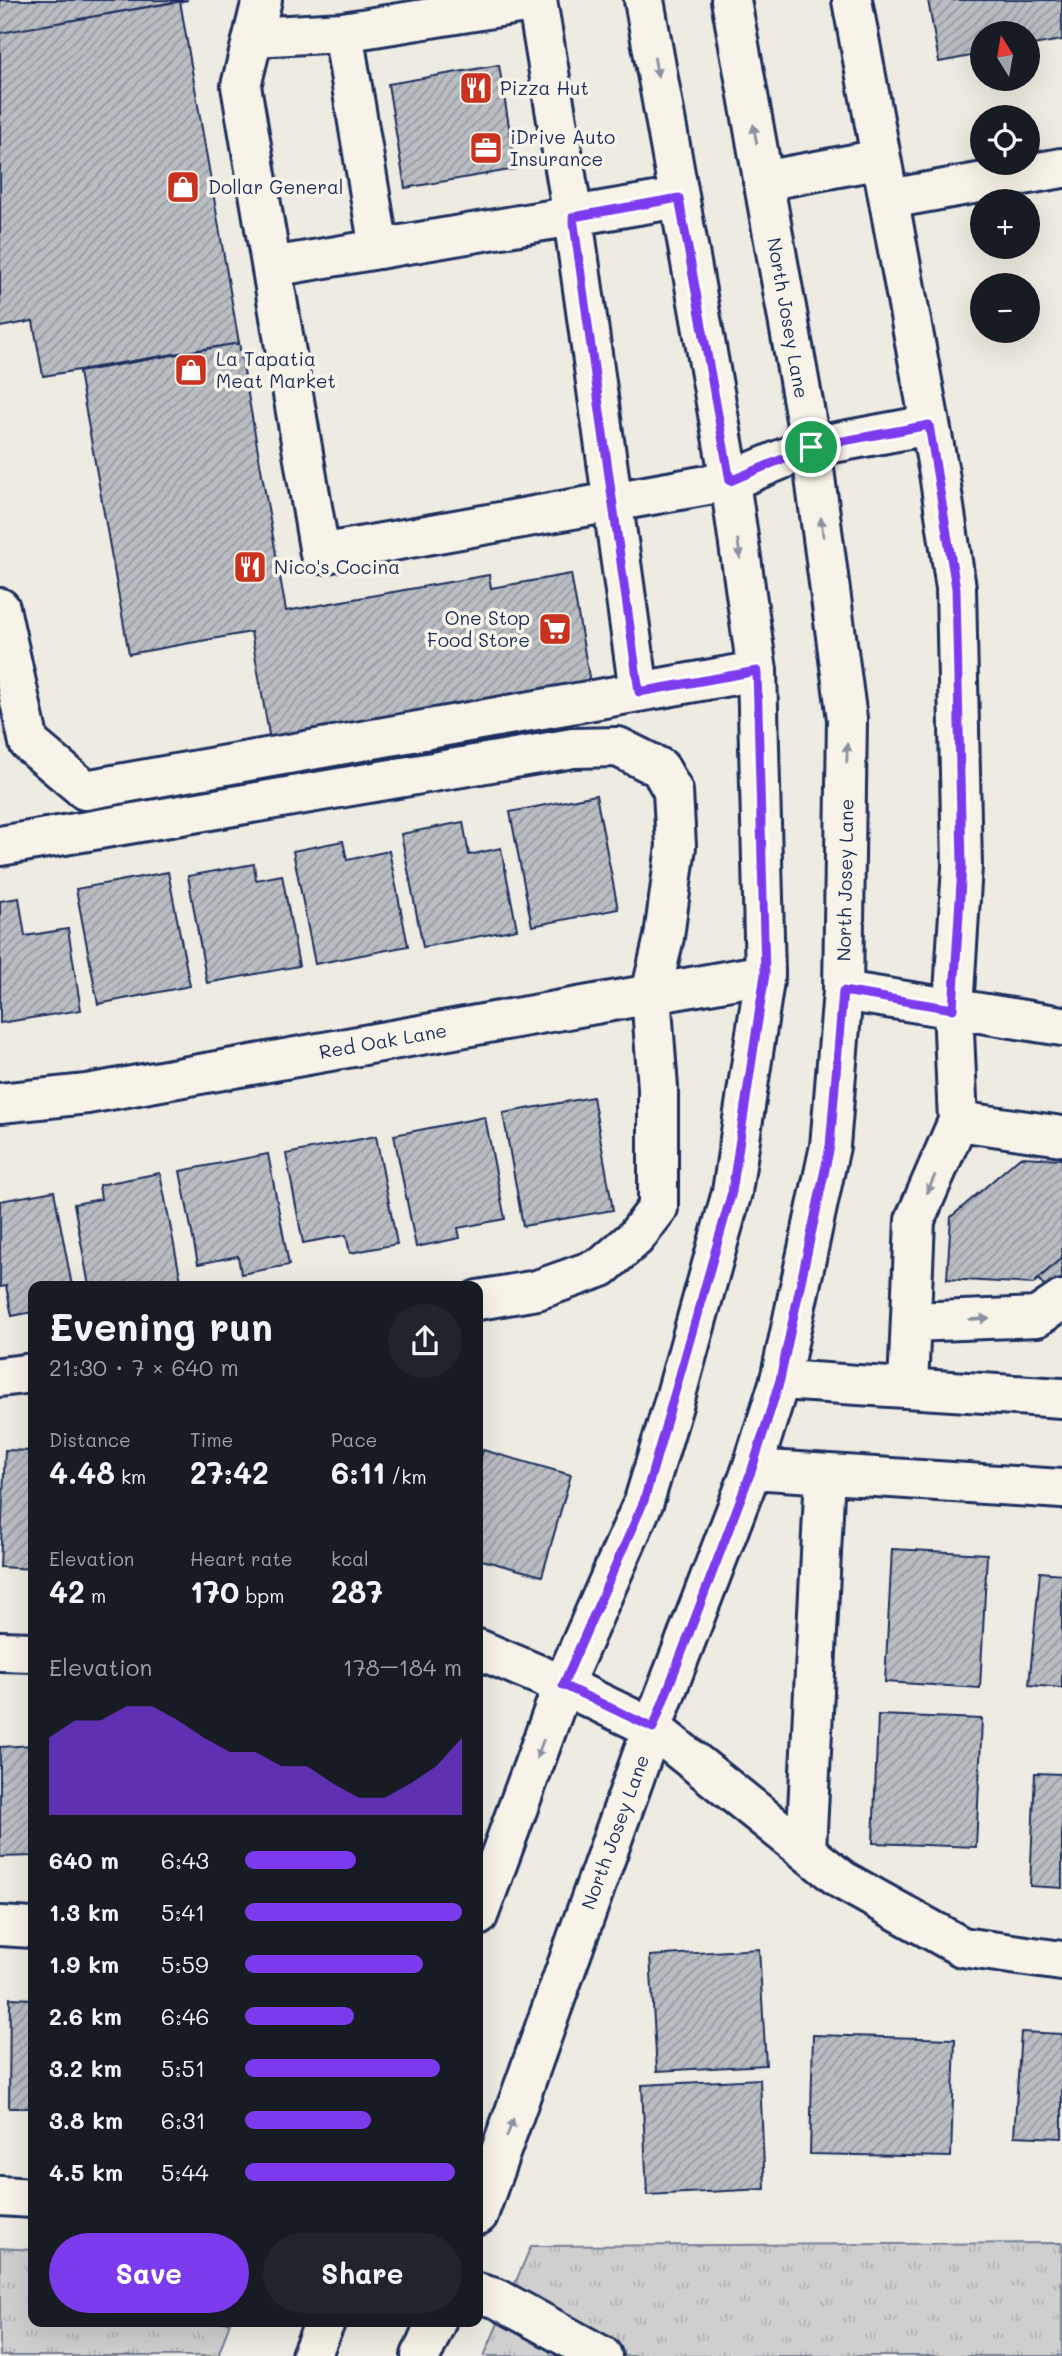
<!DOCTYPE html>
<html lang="en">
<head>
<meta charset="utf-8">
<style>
  body { margin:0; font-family:Mali,sans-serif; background:#20242c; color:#f1f3f6; height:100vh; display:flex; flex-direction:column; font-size:26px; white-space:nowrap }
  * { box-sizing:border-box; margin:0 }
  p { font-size:23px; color:#9ea1a6 }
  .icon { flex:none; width:38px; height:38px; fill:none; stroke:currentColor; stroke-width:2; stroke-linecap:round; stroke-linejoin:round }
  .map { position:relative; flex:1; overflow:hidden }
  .side { position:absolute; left:28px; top:1281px; width:455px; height:1046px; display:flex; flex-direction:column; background:#171b24; border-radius:14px; box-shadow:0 7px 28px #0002 }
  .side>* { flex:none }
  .needle { width:46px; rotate:349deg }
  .fabs { position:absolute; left:970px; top:21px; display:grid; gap:14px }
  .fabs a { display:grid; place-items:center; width:70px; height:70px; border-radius:50%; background:#171b24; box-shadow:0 7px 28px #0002; font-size:35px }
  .pin { position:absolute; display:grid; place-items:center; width:60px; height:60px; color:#fff; margin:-30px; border:4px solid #fff; border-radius:50%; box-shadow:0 2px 7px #0007 }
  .round { display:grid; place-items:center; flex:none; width:74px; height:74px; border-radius:37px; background:#20242c }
  .headline { display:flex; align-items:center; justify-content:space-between; height:119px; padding:0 21px }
  h1 { font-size:38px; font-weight:700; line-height:52px }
  .figures { display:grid; grid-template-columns:repeat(3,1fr); gap:10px; height:119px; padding:7px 21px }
  .figures div { display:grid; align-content:center }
  .figures b { font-size:30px; font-weight:700 }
  .figures small { font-size:19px; font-weight:400 }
  .figures p { font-size:19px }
  .chart { height:196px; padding:14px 21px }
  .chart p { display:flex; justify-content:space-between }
  .chart svg { width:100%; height:126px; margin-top:7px; fill:#7c3aed; opacity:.7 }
  .button { display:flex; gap:14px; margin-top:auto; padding:14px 21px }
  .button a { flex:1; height:80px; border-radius:42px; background:#7c3aed; color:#fff; font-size:28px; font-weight:700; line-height:80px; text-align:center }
  .button a+a { background:#20242c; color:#f1f3f6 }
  ul { padding:0 21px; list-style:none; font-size:23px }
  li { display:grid; grid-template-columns:112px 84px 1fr; align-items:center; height:52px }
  li i { height:18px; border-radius:9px; background:#7c3aed }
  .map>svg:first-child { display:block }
</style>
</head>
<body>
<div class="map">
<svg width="1062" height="2356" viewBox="0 0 1062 2356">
  <defs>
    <pattern id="park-tufts" width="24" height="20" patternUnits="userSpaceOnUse" patternTransform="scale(1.75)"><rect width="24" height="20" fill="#cfcfcf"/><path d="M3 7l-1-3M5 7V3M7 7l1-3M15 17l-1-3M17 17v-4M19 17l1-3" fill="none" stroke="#b1b2b4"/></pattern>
    <pattern id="building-hatch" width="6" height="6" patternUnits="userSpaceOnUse" patternTransform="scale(1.75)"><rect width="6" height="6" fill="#babdc2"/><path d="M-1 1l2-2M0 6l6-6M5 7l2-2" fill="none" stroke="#969aa1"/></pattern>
  </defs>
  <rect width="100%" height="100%" fill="#eeebe2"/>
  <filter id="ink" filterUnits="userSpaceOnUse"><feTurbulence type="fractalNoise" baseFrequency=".0143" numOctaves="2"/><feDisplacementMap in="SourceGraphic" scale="14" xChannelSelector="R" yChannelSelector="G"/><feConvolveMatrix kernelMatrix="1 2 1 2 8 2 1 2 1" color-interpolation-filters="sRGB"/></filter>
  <g filter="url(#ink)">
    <path fill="url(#park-tufts)" stroke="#757f96" stroke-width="2" d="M1062,2243V2356H484L531,2246Z
      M0,2248L33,2250V2322H230L218,2356H0Z"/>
    <path fill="url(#building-hatch)" stroke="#1b2f5e" stroke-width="2" d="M0,0H188L0,33Z
      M928,0H1062V40L1027,46V33H982V54L939,62Z
      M180,1L239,343L43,376L33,321L0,327V33Z
      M499,65L516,169L405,188L388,84Z
      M239,343L286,611L489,575L491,588L571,574L590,683L270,740L251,632L129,654L79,372Z
      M596,795L618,909L532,926L510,812Z
      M463,822L469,855L501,848L517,929L423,947L401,834Z
      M343,841L347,860L389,851L408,946L315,964L293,851Z
      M254,864L256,880L282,875L299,966L207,983L188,876Z
      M168,872L190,986L98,1004L76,889Z
      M19,898L25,936L68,929L81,1010L0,1023V901Z
      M593,1097L613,1210L523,1226L503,1113Z
      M485,1117L505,1219L458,1228L460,1238L416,1247L394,1135Z
      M376,1136L397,1244L350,1253L346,1235L303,1243L286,1154Z
      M268,1154L289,1265L241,1274L238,1256L198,1264L180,1171Z
      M1020,1157L1062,1159V1257L1033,1284L947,1279L951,1217Z
      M160,1173L182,1286H89L74,1204L101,1199L99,1185Z
      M54,1191L72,1286H33V1312L12,1316L6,1286L0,1287V1201Z
      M1062,1257V1306L1038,1279Z
      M5,1450L33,1451V1569L0,1567Z
      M483,1450L571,1475L542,1576L478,1559V1469Z
      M892,1549L987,1554L980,1688L885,1682Z
      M1040,1572L1062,1574V1688L1029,1685Z
      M878,1715L982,1719L976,1847L873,1843Z
      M33,1745V1856L0,1857V1747Z
      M1035,1773L1062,1774V1888L1030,1886Z
      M759,1949L766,2065L657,2071L650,1956Z
      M10,1998L33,1999V2108H9Z
      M1021,2032L1062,2034V2138L1014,2136Z
      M813,2035L955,2039L951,2157L810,2154Z
      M760,2079L765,2189L647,2195L642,2085Z"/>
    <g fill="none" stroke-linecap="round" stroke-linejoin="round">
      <defs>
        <path id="minor" d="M262,0L241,86L320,554L730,481
          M537,0L573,217L639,692
          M852,0L939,473L956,588L962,866L953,1009L958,1121L915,1220L908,1388
          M343,32L379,249
          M253,37L343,32L537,1
          M763,181L881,159
          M889,199L1062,168
          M272,267L679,198
          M811,447L929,425
          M0,608L29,743L85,790L757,671
          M0,846L573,748L618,747L660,768L673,791L676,846L664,937L651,994L658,1088V1208L635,1238L602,1267L537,1290L478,1300
          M843,991L1062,1026
          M0,1103L87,1094L765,974
          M958,1121L1062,1136
          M911,1322L1037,1317L1062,1300
          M0,1377L33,1373
          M780,1380L1062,1398
          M752,1469L1062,1489
          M478,1649L563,1685L652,1728L842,1880L962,1947L1062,1961
          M0,1651L33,1652
          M806,1850L825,1474
          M0,1926L33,1928
          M0,2196L33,2198
          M478,2293L498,2299L602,2356"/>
        <path id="major" d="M730,481L811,447
          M478,1916L563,1685L644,1501L674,1402L732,1192L765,974L757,671L730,481L644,0
          M478,2215L652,1728L752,1469L780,1380L830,1146L843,991L847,719L811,447L731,0
          M311,2356L325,2322
          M421,2356L436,2322"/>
      </defs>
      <use href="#minor" stroke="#1b2f5e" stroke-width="44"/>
      <use href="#major" stroke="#1b2f5e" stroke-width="44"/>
      <use href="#minor" stroke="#f7f3e8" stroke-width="38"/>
      <use href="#major" stroke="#f7f3e8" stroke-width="38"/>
    </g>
    <defs><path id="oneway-solid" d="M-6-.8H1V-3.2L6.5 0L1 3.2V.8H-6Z" transform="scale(1.75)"/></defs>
    <g fill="#8991a3">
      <use href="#oneway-solid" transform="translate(656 67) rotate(80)"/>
      <use href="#oneway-solid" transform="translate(755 134) rotate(-100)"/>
      <use href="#oneway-solid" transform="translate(822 527) rotate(-97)"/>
      <use href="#oneway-solid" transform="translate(739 549) rotate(82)"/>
      <use href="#oneway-solid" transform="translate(847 753) rotate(-89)"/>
      <use href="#oneway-solid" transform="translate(931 1184) rotate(114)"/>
      <use href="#oneway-solid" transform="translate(979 1319) rotate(-3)"/>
      <use href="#oneway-solid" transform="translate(540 1749) rotate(110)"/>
      <use href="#oneway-solid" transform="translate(510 2128) rotate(-70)"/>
    </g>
  </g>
  <g fill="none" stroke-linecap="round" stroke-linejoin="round" filter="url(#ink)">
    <defs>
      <path id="route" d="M679,198L730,481L811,447L929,425L956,588L962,866L953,1009L843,991L830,1146L780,1380L752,1469L653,1728L563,1685L644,1501L732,1192L765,974L757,671L639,692L573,217Z"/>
    </defs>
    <use href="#route" stroke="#fff" stroke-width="14"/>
    <use href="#route" stroke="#7c3aed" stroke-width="9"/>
  </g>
  <defs>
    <symbol id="restaurant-square" viewBox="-11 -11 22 22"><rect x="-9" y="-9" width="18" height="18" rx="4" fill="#c8321e" stroke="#f7f3e8"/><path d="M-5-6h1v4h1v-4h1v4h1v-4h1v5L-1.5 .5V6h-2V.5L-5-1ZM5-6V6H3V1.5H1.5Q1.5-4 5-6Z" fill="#fff"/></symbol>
    <symbol id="office-square" viewBox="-11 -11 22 22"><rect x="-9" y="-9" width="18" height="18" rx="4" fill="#c8321e" stroke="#f7f3e8"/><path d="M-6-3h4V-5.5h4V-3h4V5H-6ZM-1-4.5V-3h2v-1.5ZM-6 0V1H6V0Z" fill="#fff"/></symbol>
    <symbol id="shop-square" viewBox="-11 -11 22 22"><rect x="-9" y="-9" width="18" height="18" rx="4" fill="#c8321e" stroke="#f7f3e8"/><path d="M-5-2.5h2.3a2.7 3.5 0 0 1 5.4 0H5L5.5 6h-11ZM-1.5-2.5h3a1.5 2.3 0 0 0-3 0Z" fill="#fff"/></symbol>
    <symbol id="supermarket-square" viewBox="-11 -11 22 22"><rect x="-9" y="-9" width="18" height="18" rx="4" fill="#c8321e" stroke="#f7f3e8"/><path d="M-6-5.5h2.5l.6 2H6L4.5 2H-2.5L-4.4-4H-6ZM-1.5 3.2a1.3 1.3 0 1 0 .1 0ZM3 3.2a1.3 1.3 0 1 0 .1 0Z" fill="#fff"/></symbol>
  </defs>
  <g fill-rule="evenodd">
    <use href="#restaurant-square" x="457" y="69" width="38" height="38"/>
    <use href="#office-square" x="467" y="129" width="38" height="38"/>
    <use href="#shop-square" x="164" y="168" width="38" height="38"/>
    <use href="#shop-square" x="172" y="351" width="38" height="38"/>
    <use href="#restaurant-square" x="231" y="548" width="38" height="38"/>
    <use href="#supermarket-square" x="536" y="610" width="38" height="38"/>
  </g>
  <g text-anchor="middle" stroke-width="7" stroke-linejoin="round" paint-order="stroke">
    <g font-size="19" fill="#1b2f5e" stroke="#f7f3e8" text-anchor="start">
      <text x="500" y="95">Pizza Hut</text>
      <text x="510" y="144">iDrive Auto<tspan x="510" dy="22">Insurance</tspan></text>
      <text x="208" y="194">Dollar General</text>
      <text x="216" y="366">La Tapatia<tspan x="216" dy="22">Meat Market</tspan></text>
      <text x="274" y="574">Nico's Cocina</text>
      <text x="530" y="625" text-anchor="end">One Stop<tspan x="530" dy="22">Food Store</tspan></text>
    </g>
    <g font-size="19" fill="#1b2f5e" stroke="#f7f3e8">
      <text transform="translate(788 318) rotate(80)" y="7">North Josey Lane</text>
      <text transform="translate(845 880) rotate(-89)" y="7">North Josey Lane</text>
      <text transform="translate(383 1041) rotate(-10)" y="7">Red Oak Lane</text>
      <text transform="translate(615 1832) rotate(-70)" y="7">North Josey Lane</text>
    </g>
  </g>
</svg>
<div class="fabs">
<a><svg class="needle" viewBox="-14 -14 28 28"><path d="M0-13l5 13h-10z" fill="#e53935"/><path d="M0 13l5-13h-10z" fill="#9ea1a6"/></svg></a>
<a><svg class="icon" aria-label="locate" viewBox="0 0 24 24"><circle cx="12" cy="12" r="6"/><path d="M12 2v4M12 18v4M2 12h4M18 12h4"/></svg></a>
<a>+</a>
<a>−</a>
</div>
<div class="pin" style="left:811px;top:447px;background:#1e9e55"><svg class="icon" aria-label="arrive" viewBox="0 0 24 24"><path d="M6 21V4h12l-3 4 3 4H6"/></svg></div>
<section class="side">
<div class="headline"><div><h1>Evening run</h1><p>21:30 · 7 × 640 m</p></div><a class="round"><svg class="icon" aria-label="share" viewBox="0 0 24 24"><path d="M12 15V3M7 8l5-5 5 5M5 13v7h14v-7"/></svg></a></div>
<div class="figures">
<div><p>Distance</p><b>4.48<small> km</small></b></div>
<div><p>Time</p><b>27:42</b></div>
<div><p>Pace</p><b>6:11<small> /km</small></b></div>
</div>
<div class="figures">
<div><p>Elevation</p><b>42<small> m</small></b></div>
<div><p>Heart rate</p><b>170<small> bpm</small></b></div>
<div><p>kcal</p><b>287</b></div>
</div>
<div class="chart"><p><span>Elevation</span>178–184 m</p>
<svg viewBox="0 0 160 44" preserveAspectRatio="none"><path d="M0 44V17L10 11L20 11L30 6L40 6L50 11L60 17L70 22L80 22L90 27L100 27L110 33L120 38L130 38L140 33L150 27L160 17V44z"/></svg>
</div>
<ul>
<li><b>640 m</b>6:43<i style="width:51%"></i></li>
<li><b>1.3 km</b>5:41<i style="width:100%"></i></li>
<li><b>1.9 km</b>5:59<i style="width:82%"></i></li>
<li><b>2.6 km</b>6:46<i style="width:50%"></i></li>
<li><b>3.2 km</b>5:51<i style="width:90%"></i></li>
<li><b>3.8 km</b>6:31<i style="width:58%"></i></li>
<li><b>4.5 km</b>5:44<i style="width:97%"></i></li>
</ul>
<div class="button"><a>Save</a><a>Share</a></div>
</section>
</div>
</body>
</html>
